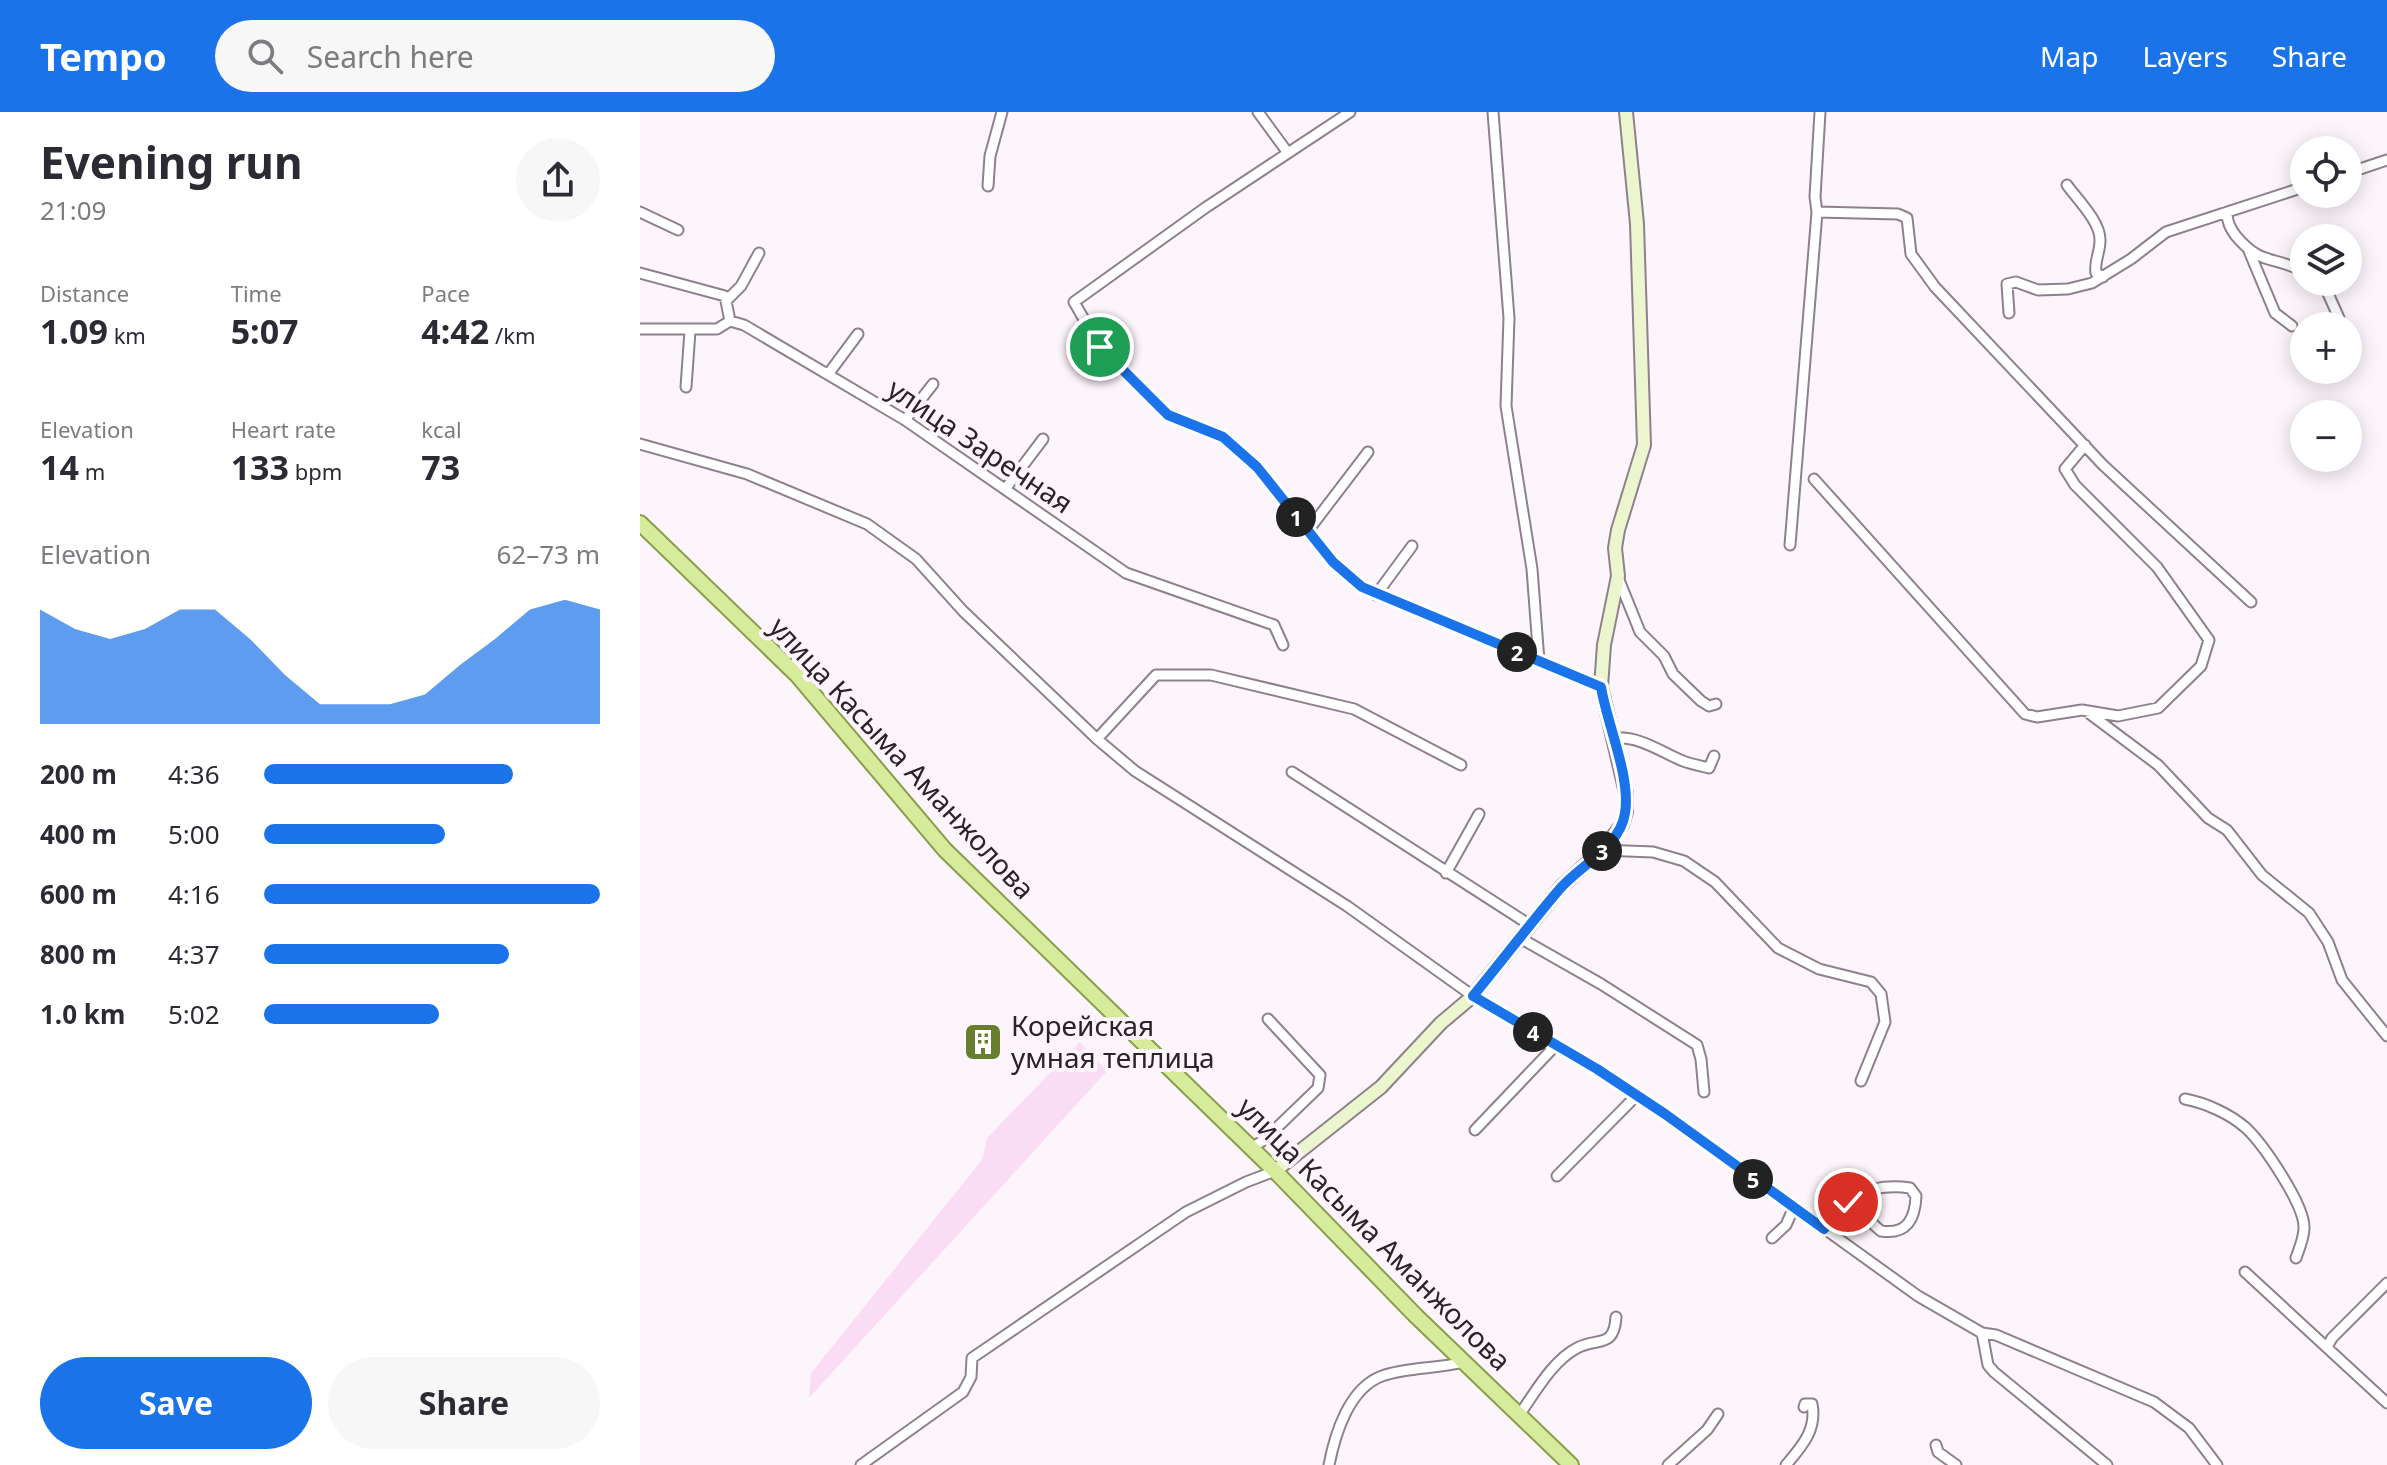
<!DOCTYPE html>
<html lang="en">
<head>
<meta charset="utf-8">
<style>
  body { margin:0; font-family:"Noto Sans",sans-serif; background:#f7f7f7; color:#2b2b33; height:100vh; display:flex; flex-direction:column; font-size:30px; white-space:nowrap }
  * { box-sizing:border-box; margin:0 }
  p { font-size:26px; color:#7c7c81 }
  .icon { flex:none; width:44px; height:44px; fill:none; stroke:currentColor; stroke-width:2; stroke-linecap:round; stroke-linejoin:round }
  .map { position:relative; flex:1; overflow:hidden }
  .sheet { display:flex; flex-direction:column; background:#fff; width:640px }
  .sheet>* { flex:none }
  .controls { position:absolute; left:1650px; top:24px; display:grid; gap:16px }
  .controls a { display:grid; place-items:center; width:72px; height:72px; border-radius:50%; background:#fff; box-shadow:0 4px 20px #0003; font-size:40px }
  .pin { position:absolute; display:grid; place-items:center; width:68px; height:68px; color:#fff; margin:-34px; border:4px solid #fff; border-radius:50%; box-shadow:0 2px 8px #0007 }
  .km { position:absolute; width:40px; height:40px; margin:-20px; border-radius:50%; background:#222; color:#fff; font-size:22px; line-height:40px; text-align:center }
  .round { display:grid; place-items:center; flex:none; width:84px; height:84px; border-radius:42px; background:#f7f7f7 }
  .overview { display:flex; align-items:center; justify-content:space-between; height:136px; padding:0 40px }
  h1 { font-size:44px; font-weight:700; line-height:60px }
  .figures { display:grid; grid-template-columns:repeat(3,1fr); gap:12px; height:136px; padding:8px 40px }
  .figures div { display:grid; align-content:center }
  .figures b { font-size:34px; font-weight:700 }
  .figures small { font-size:22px; font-weight:400 }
  .figures p { font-size:22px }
  .chart { height:224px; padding:16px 40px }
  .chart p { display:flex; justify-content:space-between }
  .chart svg { width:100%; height:144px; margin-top:8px; fill:#1a73e8; opacity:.7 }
  .cta { display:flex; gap:16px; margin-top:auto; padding:16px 40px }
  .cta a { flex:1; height:92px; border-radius:48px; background:#1a73e8; color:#fff; font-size:32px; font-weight:700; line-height:92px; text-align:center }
  .cta a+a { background:#f7f7f7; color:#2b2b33 }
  ul { padding:0 40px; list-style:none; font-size:26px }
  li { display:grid; grid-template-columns:128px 96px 1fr; align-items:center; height:60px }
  li i { height:20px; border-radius:10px; background:#1a73e8 }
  header { display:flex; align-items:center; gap:48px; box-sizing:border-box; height:112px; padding:0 40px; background:#1a73e8; color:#fff }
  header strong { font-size:38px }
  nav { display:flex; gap:44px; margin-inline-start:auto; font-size:28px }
  .search { width:560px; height:72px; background:#f7f7f7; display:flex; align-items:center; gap:20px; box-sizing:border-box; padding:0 28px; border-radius:44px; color:#7c7c81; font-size:30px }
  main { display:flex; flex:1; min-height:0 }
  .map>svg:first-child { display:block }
</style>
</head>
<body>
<header>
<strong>Tempo</strong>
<div class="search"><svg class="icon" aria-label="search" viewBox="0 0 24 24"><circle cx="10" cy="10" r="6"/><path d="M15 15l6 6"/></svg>Search here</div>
<nav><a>Map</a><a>Layers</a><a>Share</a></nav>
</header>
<main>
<section class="sheet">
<div class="overview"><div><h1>Evening run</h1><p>21:09</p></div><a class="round"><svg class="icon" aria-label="share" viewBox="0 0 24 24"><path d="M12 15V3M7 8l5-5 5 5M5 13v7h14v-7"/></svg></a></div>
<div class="figures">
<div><p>Distance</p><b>1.09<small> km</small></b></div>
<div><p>Time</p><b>5:07</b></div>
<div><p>Pace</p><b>4:42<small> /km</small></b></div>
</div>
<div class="figures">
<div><p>Elevation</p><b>14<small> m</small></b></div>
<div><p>Heart rate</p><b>133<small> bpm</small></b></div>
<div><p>kcal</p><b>73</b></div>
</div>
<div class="chart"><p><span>Elevation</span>62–73 m</p>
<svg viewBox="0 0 160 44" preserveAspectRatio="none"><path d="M0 44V9L10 15L20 18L30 15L40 9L50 9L60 18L70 29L80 38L90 38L100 38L110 35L120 26L130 18L140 9L150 6L160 9V44z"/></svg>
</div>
<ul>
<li><b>200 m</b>4:36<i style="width:74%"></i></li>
<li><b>400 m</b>5:00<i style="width:54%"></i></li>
<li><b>600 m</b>4:16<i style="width:100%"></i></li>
<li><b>800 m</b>4:37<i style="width:73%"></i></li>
<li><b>1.0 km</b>5:02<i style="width:52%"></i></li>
</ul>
<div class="cta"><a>Save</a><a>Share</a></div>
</section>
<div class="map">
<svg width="1747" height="1353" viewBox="0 0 1747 1353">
  <rect width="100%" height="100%" fill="#fdf5fc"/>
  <path fill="#fbdcf5" d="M440,930L467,959L169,1286L171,1261L342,1048L347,1026Z"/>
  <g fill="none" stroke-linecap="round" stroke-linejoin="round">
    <defs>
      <path id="street" d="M618,0L648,41L565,96L434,190L460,235L528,303L583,325L617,355L693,450L722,475L961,575
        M853,0L869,206L866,294L892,457L899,549
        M648,41L710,0
        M1708,61L1747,48
        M1427,73C1437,87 1461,110 1460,129C1460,140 1454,150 1456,161L1463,165
        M348,74L350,44L362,0
        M0,100L38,118
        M1177,100L1258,102L1267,106L1271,142L1295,175L1463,353L1611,490
        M1587,100C1587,110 1590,116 1596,124C1622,155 1634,143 1664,160
        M1609,139L1635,201L1652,214
        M0,161L85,184L90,209
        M1679,170L1686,177L1699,206
        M87,188L101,174L119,141
        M1369,201L1367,172L1376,170L1398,178L1428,177L1452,171L1491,147L1526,120L1664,75
        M0,217H77L90,209L104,213L265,308L486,461L634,513L643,533
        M189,261L218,222
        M46,275L50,219
        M265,308L293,272
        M0,332L107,362L227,412L276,447L323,499L457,627L495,659L707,794L833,884L957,957L1025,1002L1278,1184L1342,1221L1356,1223L1514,1290L1549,1316L1577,1353
        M1174,367L1385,602L1397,605L1442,598L1478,604L1518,596L1561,554L1569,528L1517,455L1435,373L1425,357L1445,333
        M366,376L403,327
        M667,420L728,340
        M1150,433L1177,100L1175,85L1180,0
        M979,468L1000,520L1024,544L1033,562L1061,589L1069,594L1076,592
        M736,483L772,434
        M1450,602L1518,653L1568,706L1587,718L1622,763L1669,801L1688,830L1702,868L1747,924
        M974,626C1000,624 1021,640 1043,649C1051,652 1061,654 1069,656L1074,644
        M457,627L516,563H571L714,597L821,653
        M652,660L890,813
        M962,738L1013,740L1044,749L1075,770L1138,836L1179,857L1231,870L1241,882L1245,910L1221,969
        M806,761L839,702
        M880,826L961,872L1057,933L1061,947L1064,980
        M1545,987C1566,991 1590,1002 1606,1016C1623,1032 1665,1093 1664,1116C1664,1126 1659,1137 1656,1146
        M835,1018L916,933
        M611,1036L624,1028L678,976L680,963L628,907
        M917,1064L996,984
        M1184,1117C1217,1084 1210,1093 1241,1119C1267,1123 1275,1107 1276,1084L1270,1076C1250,1073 1215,1075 1205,1096
        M1132,1126L1146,1113L1154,1095
        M1605,1160L1747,1291
        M1342,1221L1348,1253L1354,1260L1467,1353
        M1687,1235L1692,1226L1747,1171
        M879,1303C895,1281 912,1249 937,1236C958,1225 974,1237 976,1205
        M1296,1333L1298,1340L1316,1353
        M221,1353L323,1280L331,1265L332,1246L546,1100L606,1070L635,1059
        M689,1353C695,1322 709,1276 742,1264C768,1255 797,1257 824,1250
        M1028,1353L1067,1318L1078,1302
        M1146,1353C1162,1334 1177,1318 1172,1292H1165L1164,1295"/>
      <path id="secondary" d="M635,1059L741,975L801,911L833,884L921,775L964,736L982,713L986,700V681L961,575L964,533L978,464L975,436L978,418L1004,333L997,112L986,0"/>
      <path id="primary" d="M0,411L157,563L305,738L635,1059L776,1204L931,1353"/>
    </defs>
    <use href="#street" stroke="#8f818c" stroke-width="13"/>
    <use href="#secondary" stroke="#8f818c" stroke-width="16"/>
    <use href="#primary" stroke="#899d4a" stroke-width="18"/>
    <use href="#street" stroke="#fff" stroke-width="9"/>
    <use href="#secondary" stroke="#ebf5ce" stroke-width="12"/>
    <use href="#primary" stroke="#d7eb9d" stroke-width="14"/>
  </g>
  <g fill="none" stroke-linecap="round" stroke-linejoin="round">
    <defs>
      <path id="route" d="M460,235L528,303L583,325L617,355L693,450L722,475L961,575C967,612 991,665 985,701C980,736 938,754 918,779C889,813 862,849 833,884L957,957L1025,1002L1184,1117L1208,1090"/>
    </defs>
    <use href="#route" stroke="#fff" stroke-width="16"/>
    <use href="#route" stroke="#1a73e8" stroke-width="10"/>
  </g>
  <defs>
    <symbol id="building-square" viewBox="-11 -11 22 22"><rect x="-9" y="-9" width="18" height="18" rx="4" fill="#697d2e" stroke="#fdf5fc"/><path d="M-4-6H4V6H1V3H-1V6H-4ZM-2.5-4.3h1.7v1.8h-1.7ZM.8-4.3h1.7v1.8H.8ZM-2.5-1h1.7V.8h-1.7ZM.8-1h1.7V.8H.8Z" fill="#fff"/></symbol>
  </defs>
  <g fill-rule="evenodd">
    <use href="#building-square" x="321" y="908" width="44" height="44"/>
  </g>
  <g text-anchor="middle" stroke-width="8" stroke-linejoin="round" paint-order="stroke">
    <g font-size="28" fill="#2a2429" stroke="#fdf5fc">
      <text transform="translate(340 334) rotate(34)" y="10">улица Заречная</text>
      <text transform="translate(262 646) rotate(47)" y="10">улица Касыма Аманжолова</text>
      <text transform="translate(734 1122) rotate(45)" y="10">улица Касыма Аманжолова</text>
    </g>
    <g font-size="28" fill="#2a2429" stroke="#fdf5fc" text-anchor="start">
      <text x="371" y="924">Корейская<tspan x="371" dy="32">умная теплица</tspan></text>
    </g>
  </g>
</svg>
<div class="controls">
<a><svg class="icon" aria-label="locate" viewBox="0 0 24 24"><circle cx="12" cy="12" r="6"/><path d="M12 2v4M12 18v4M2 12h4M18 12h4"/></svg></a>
<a><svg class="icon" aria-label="layers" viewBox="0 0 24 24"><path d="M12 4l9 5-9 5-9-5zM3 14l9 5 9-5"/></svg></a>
<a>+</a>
<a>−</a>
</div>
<div class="pin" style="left:460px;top:235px;background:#1e9e55"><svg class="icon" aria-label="arrive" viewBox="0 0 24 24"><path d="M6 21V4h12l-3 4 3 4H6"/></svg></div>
<div class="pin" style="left:1208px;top:1090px;background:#d93025"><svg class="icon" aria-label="check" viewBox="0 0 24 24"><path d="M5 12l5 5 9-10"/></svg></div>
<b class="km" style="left:656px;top:405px">1</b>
<b class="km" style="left:877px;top:540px">2</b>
<b class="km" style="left:962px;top:739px">3</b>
<b class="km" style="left:893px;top:920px">4</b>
<b class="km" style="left:1113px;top:1067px">5</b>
</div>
</main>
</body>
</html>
